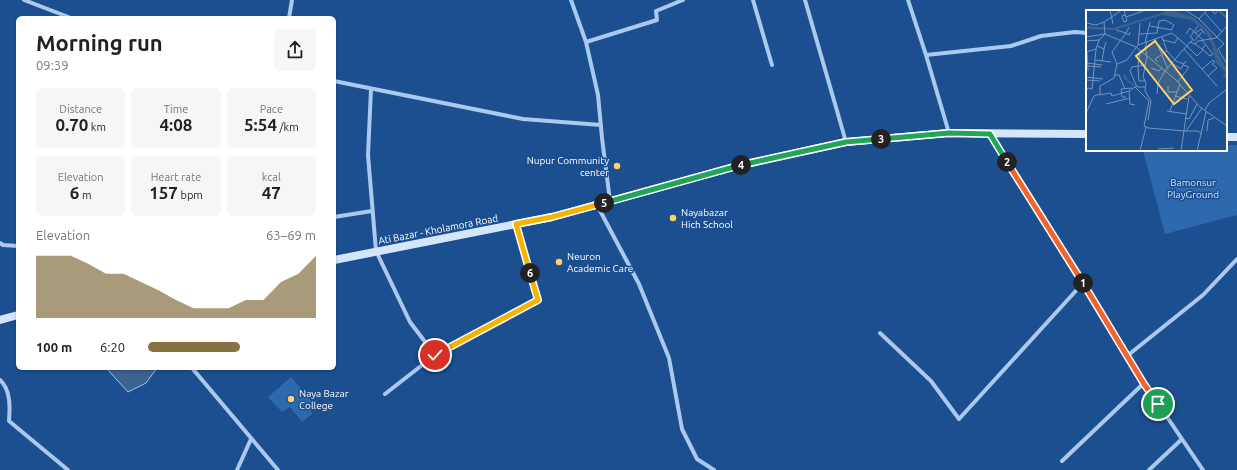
<!DOCTYPE html>
<html lang="en">
<head>
<meta charset="utf-8">
<style>
  body { margin:0; font-family:Ubuntu,sans-serif; background:#f6f6f6; color:#222; height:100vh; display:flex; flex-direction:column; font-size:15px; white-space:nowrap }
  * { box-sizing:border-box; margin:0 }
  p { font-size:13px; color:#767676 }
  .icon { flex:none; width:22px; height:22px; fill:none; stroke:currentColor; stroke-width:2; stroke-linecap:round; stroke-linejoin:round }
  .map { position:relative; flex:1; overflow:hidden }
  .sheet { position:absolute; left:16px; top:16px; width:320px; height:354px; display:flex; flex-direction:column; background:#fff; border-radius:6px; box-shadow:0 1px 3px #0004 }
  .sheet>* { flex:none }
  .pin { position:absolute; display:grid; place-items:center; width:34px; height:34px; color:#fff; margin:-17px; border:2px solid #fff; border-radius:50%; box-shadow:0 1px 4px #0007 }
  .km { position:absolute; width:20px; height:20px; margin:-10px; border-radius:50%; background:#222; color:#fff; font-size:11px; line-height:20px; text-align:center }
  .round { display:grid; place-items:center; flex:none; width:42px; height:42px; border-radius:6px; background:#f6f6f6 }
  .headline { display:flex; align-items:center; justify-content:space-between; height:68px; padding:0 20px }
  h1 { font-size:22px; font-weight:700; line-height:30px }
  .figures { display:grid; grid-template-columns:repeat(3,1fr); gap:6px; height:68px; padding:4px 20px }
  .figures div { display:grid; align-content:center; border-radius:6px; background:#f6f6f6; text-align:center }
  .figures b { font-size:17px; font-weight:700 }
  .figures small { font-size:11px; font-weight:400 }
  .figures p { font-size:11px }
  .chart { height:112px; padding:8px 20px }
  .chart p { display:flex; justify-content:space-between }
  .chart svg { width:100%; height:72px; margin-top:4px; fill:#857141; opacity:.7 }
  ul { padding:0 20px; list-style:none; font-size:13px }
  li { display:grid; grid-template-columns:64px 48px 1fr; align-items:center; height:30px }
  li i { height:10px; border-radius:5px; background:#857141 }
  .map>svg:first-child { display:block }
</style>
</head>
<body>
<div class="map">
<svg width="1237" height="470" viewBox="0 0 1237 470">
  <rect width="100%" height="100%" fill="#1b4f8f"/>
  <path fill="#2e69ad" d="M1226,145H1237V215L1165,234L1143,151L1226,150Z
    M291,377L312,401L311,410L312,414L302,422L290,407L282,412L268,397Z"/>
  <path fill="#3c6290" stroke="#9cc4f0" d="M106,368H157L146,383L128,392Z"/>
  <g fill="none" stroke-linecap="round" stroke-linejoin="round">
    <path stroke="#a9c9ee" stroke-width="4" d="M24,0L71,18
      M571,0L586,42L598,95L602,138L610,201
      M753,0L772,65
      M805,0L846,142
      M908,0L926,55L949,133
      M289,18L292,0
      M586,42L657,20L656,11L683,0
      M926,55L1011,46L1041,36L1075,32L1087,33
      M334,81L523,119L601,125
      M371,89L368,155L376,251L410,322L435,355
      M990,134L1144,383L1203,470
      M597,205L639,284L669,358L682,429L697,459L714,470
      M334,217L372,211
      M0,243L3,245L18,246
      M880,333L931,381L959,419L1083,283
      M1127,356L1203,295L1237,259
      M192,368L278,470
      M0,380C11,390 10,408 9,421L68,470
      M385,394L435,355L537,300L516,224
      M1062,461L1144,383
      M237,470L251,439
      M1149,470L1182,439"/>
    <path stroke="#d6e6fa" stroke-width="8" d="M1226,137H1237
      M334,260L552,217L737,166L846,142L949,133L1087,134
      M0,320L18,315"/>
  </g>
  <g fill="none" stroke-linecap="round" stroke-linejoin="round">
    <defs>
      <path id="split-1" d="M1083,283L1144,384L1158,404"/>
      <path id="split-2" d="M1007,162L1083,283"/>
      <path id="split-3" d="M881,139L949,133L990,134L1007,162"/>
      <path id="split-4" d="M741,165L846,142L881,139"/>
      <path id="split-5" d="M604,203L741,165"/>
      <path id="split-6" d="M530,273L516,224L552,217L604,203"/>
      <path id="split-7" d="M435,355L538,300L530,273"/>
    </defs>
    <use href="#split-1" stroke="#fff" stroke-width="8"/>
    <use href="#split-2" stroke="#fff" stroke-width="8"/>
    <use href="#split-3" stroke="#fff" stroke-width="8"/>
    <use href="#split-4" stroke="#fff" stroke-width="8"/>
    <use href="#split-5" stroke="#fff" stroke-width="8"/>
    <use href="#split-6" stroke="#fff" stroke-width="8"/>
    <use href="#split-7" stroke="#fff" stroke-width="8"/>
    <use href="#split-1" stroke="#f0652b" stroke-width="5"/>
    <use href="#split-2" stroke="#f0652b" stroke-width="5"/>
    <use href="#split-3" stroke="#22a559" stroke-width="5"/>
    <use href="#split-4" stroke="#22a559" stroke-width="5"/>
    <use href="#split-5" stroke="#22a559" stroke-width="5"/>
    <use href="#split-6" stroke="#f5b400" stroke-width="5"/>
    <use href="#split-7" stroke="#f5b400" stroke-width="5"/>
  </g>
  <g fill="#ffd166" stroke="#1b4f8f" stroke-width="1.5">
    <circle cx="617" cy="166" r="4"/>
    <circle cx="673" cy="218" r="4"/>
    <circle cx="559" cy="262" r="4"/>
    <circle cx="291" cy="399" r="4"/>
  </g>
  <g text-anchor="middle" stroke-width="3" stroke-linejoin="round" paint-order="stroke">
    <g font-size="10" fill="#fff" stroke="#1b4f8f" text-anchor="start">
      <text x="609" y="164" text-anchor="end">Nupur Community<tspan x="609" dy="12">center</tspan></text>
      <text x="681" y="216">Nayabazar<tspan x="681" dy="12">Hich School</tspan></text>
      <text x="567" y="260">Neuron<tspan x="567" dy="12">Academic Care</tspan></text>
      <text x="299" y="397">Naya Bazar<tspan x="299" dy="12">College</tspan></text>
    </g>
    <g font-size="10" fill="#cfe3fa" stroke="#1b4f8f">
      <text x="1193" y="186">Bamonsur<tspan x="1193" dy="12">PlayGround</tspan></text>
    </g>
    <g font-size="10" fill="#fff" stroke="#1b4f8f">
      <text transform="translate(438 229) rotate(-11)" y="4">Ati Bazar - Kholamora Road</text>
    </g>
  </g>
  <g transform="translate(1086 10)">
    <rect width="141" height="141" fill="#1b4f8f"/>
    <path d="M85,0L107,7L123,21L138,55L141,56V68L136,66L140,63L130,53L126,35L119,21L105,10L76,5L28,20L0,19V16L27,18Z" fill="#3c6290"/>
    <path fill="none" stroke="#3c6290" stroke-width="2" d="M39,64V68L50,77"/>
    <path fill="none" stroke="#7695bc" stroke-width="1" d="M24,0L27,14M38,0L40,7L60,0M99,0L113,9L138,34L132,39L141,54M125,0L129,4L132,0L141,8M119,3L136,22M39,5L36,6L38,12L41,11L40,7M113,9L121,0M0,13L10,15L18,12M64,16L86,20M43,17L40,23L43,25L44,22M30,20L40,23L26,42L31,54M109,23L115,19L119,24M19,24L18,12L36,0M53,24L71,23L73,11L79,10L88,15L85,20M100,24L104,18L117,30M0,27L19,24L50,37L89,69L114,97L141,116M76,27L81,41L90,51L98,54M69,29L82,59M77,30L89,33L92,27M0,31L13,30M108,31L117,21M105,32L107,29L104,27L112,16M59,33L64,12M109,34L116,39L120,34M52,35L54,13M11,36L18,39L20,32M101,36L111,46L117,40M98,39L131,76M116,39L124,46L127,44L116,30M0,42L10,39L13,30L19,24M1,42L2,61M61,45L59,38L61,32M61,46L57,67L60,73L59,81L65,91L62,110M9,50L25,52M16,51L18,39M72,52L69,49L81,41M1,53L16,55M86,53L95,59L97,55M2,56L15,57M52,57L53,71H59M52,57L54,40M65,58L73,61L76,58M116,59L127,50L129,52L126,54L131,58L122,66M79,61L104,32L109,34L112,31L130,28L141,16M29,65H33L39,79M0,67L17,69M0,70L14,71M92,72L103,57L97,55L100,51M82,76V82H91M59,77H51L44,61L46,57L59,55M0,81L2,78L6,79L10,39M43,81L49,77L63,91L58,116L62,118L100,121L116,98M71,84L72,73L79,61M13,85L25,83L26,86L43,81L44,94L49,95M89,86L101,89M40,87H36L35,79L46,78M20,94L44,88M119,100L123,93L141,79M81,101L100,104M84,101L94,74M0,103L8,86L14,84V76L28,68L31,54L41,50L52,35L86,23L101,36M99,108L103,109L111,94M100,121H112L116,124M121,121L122,110L128,108M72,139L88,138M54,141L60,117M95,141L103,86M111,141L120,102"/>
    <path fill="#ffd166" fill-opacity="0.15" stroke="#ffd166" stroke-width="2" d="M69,31L106,80L88,94L50,46Z"/>
    <rect width="141" height="141" fill="none" stroke="#fff" stroke-width="2"/>
  </g>
</svg>
<div class="pin" style="left:1158px;top:404px;background:#1e9e55"><svg class="icon" aria-label="arrive" viewBox="0 0 24 24"><path d="M6 21V4h12l-3 4 3 4H6"/></svg></div>
<div class="pin" style="left:435px;top:355px;background:#d93025"><svg class="icon" aria-label="check" viewBox="0 0 24 24"><path d="M5 12l5 5 9-10"/></svg></div>
<b class="km" style="left:1083px;top:283px">1</b>
<b class="km" style="left:1007px;top:162px">2</b>
<b class="km" style="left:881px;top:139px">3</b>
<b class="km" style="left:741px;top:165px">4</b>
<b class="km" style="left:604px;top:203px">5</b>
<b class="km" style="left:530px;top:273px">6</b>
<section class="sheet">
<div class="headline"><div><h1>Morning run</h1><p>09:39</p></div><a class="round"><svg class="icon" aria-label="share" viewBox="0 0 24 24"><path d="M12 15V3M7 8l5-5 5 5M5 13v7h14v-7"/></svg></a></div>
<div class="figures">
<div><p>Distance</p><b>0.70<small> km</small></b></div>
<div><p>Time</p><b>4:08</b></div>
<div><p>Pace</p><b>5:54<small> /km</small></b></div>
</div>
<div class="figures">
<div><p>Elevation</p><b>6<small> m</small></b></div>
<div><p>Heart rate</p><b>157<small> bpm</small></b></div>
<div><p>kcal</p><b>47</b></div>
</div>
<div class="chart"><p><span>Elevation</span>63–69 m</p>
<svg viewBox="0 0 160 44" preserveAspectRatio="none"><path d="M0 44V6L10 6L20 6L30 11L40 17L50 17L60 22L70 27L80 33L90 38L100 38L110 38L120 33L130 33L140 22L150 17L160 6V44z"/></svg>
</div>
<ul>
<li><b>100 m</b>6:20<i style="width:55%"></i></li>
</ul>
</section>
</div>
</body>
</html>
